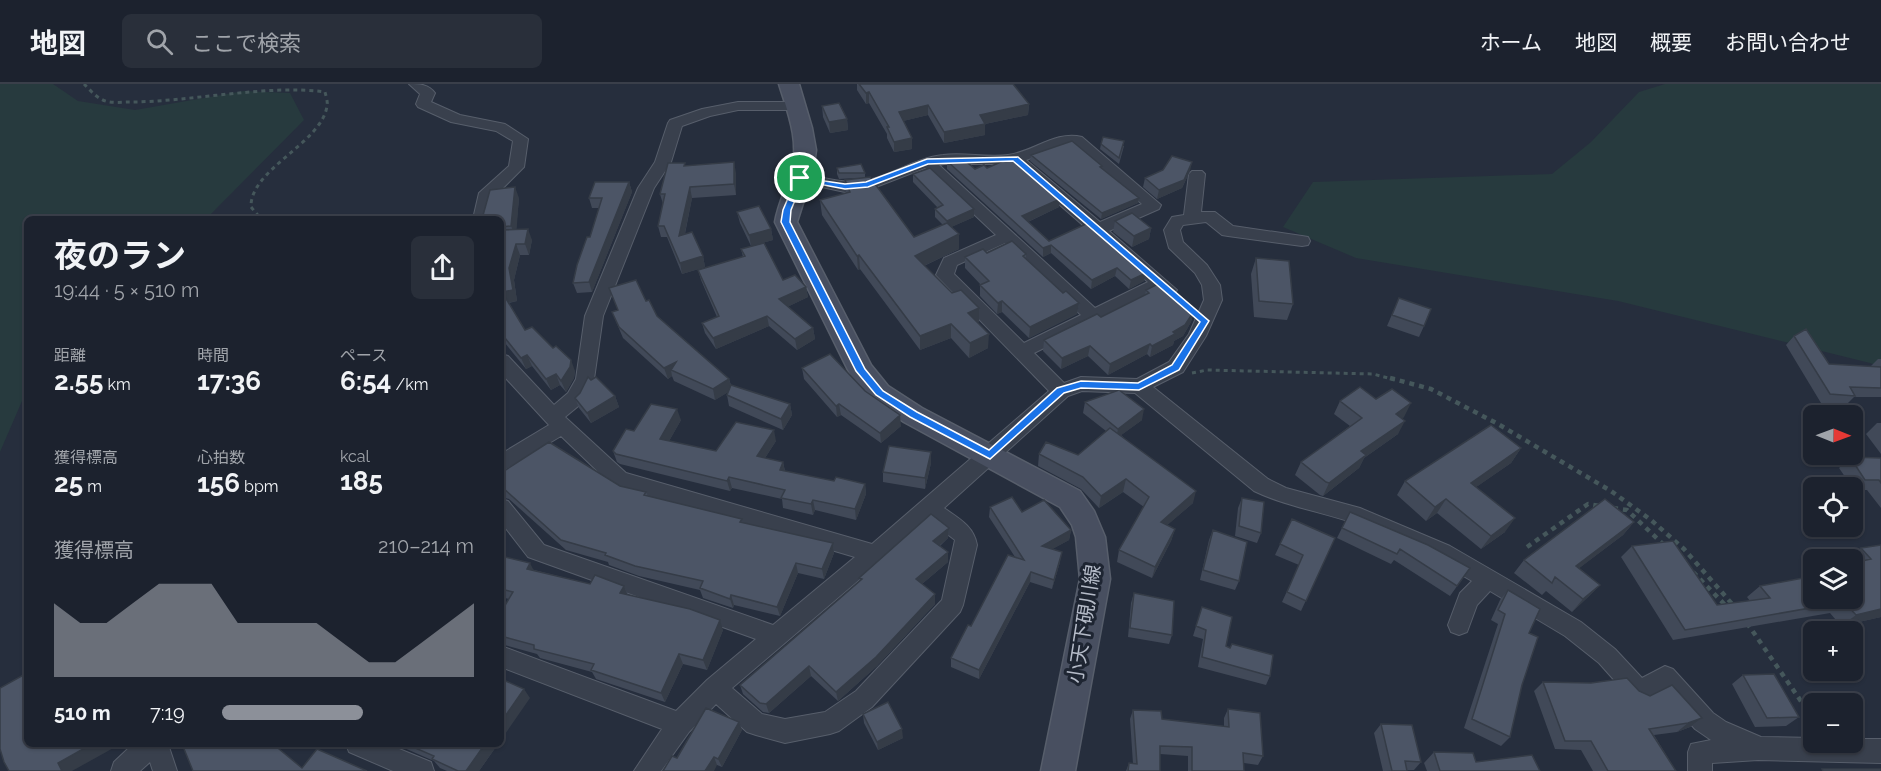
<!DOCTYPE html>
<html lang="ja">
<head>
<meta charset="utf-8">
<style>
  body { margin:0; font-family:Raleway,"Noto Sans JP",sans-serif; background:#292f3a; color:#f1f3f6; height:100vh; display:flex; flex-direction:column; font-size:22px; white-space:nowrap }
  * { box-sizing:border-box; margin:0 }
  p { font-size:20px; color:#a0a4aa }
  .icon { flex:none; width:33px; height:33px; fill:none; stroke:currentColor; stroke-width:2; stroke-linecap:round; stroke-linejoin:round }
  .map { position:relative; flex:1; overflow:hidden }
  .side { position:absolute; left:24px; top:132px; width:480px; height:531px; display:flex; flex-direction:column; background:#1c222e; border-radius:9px; box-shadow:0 2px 4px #0004,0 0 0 2px #3a3f4a }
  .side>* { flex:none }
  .needle { width:39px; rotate:91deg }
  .tools { position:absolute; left:1803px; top:321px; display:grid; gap:12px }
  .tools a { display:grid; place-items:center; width:60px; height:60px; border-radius:9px; background:#1c222e; box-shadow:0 2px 4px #0004,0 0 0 2px #3a3f4a; font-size:30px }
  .pin { position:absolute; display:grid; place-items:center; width:51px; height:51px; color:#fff; margin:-26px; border:3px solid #fff; border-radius:50%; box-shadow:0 2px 6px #0007 }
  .round { display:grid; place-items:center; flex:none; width:63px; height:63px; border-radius:9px; background:#292f3a }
  .headline { display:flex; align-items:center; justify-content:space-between; height:102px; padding:0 30px }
  h1 { font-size:33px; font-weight:700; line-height:45px }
  .metrics { display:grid; grid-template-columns:repeat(3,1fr); gap:9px; height:102px; padding:6px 30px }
  .metrics div { display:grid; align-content:center }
  .metrics b { font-size:26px; font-weight:700 }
  .metrics small { font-size:16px; font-weight:400 }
  .metrics p { font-size:16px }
  .chart { height:168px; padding:12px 30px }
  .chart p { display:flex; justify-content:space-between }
  .chart svg { width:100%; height:108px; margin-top:6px; fill:#8c9099; opacity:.7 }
  ul { padding:0 30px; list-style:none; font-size:20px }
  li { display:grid; grid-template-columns:96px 72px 1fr; align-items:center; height:45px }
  li i { height:15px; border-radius:8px; background:#8c9099 }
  header { display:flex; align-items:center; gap:36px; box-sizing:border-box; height:84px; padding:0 30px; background:#1c222e; border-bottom:2px solid #3a3f4a }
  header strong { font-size:28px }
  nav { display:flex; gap:33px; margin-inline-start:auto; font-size:21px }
  .search { width:420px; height:54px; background:#292f3a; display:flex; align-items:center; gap:15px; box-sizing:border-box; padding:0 21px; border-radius:9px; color:#a0a4aa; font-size:22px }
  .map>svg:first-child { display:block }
</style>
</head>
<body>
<header>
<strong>地図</strong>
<div class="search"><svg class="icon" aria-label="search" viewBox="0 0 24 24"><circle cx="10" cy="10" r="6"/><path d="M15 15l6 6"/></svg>ここで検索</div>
<nav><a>ホーム</a><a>地図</a><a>概要</a><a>お問い合わせ</a></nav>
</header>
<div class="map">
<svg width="1881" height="687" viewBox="0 0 1881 687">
  <rect width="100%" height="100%" fill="#262e3d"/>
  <path fill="#273a3e" d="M0,0H53L78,17L135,26L244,7L290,9L304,36L206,135H27V315L22,317L0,368Z
    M1665,0H1881V283L1870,279L1618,217L1356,174L1283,143L1313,98L1552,90L1591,58L1639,8Z"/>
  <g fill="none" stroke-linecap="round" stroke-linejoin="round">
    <defs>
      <path id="minor" d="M409,0C420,0 428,0 435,9L431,18L460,31L505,40L528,55L524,83L493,114L489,135H473L479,109L509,82L513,57L496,47L451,38L418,23L416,20L420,10Z
        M738,18H796L803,22L796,26H738L710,32L682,42L671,78L654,104L603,232L594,295L582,319L565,333L626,389L872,460L1049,307L936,191L944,174L996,151L925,84L868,106L845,108L794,97L792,94L800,89C821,93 842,100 864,97C891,92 915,74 943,71C964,68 986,74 1008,71C1033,68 1056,46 1082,53L1161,121L1159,125L1109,147L1177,206L1174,210L1168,212L1158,207L1034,269L1064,299L1081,293L1137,295L1169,278L1189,250L1204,216L1202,201L1195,189L1169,164L1164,146L1172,133L1184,131L1189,90L1192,87H1202L1205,90L1201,128H1215L1233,142L1302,152L1308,153L1310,157L1308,161L1302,162L1228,152L1222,151L1206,138L1183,141L1180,146L1183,158L1207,181L1220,201L1222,216L1206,252L1183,288L1153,303L1268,395L1286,404L1360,424L1450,462L1581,538L1615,565L1642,594L1665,582L1673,585L1713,629L1726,638L1761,653L1814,654V658H1852V655H1881V679L1758,676L1712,679V687H1688V668L1691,660L1711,656L1695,645L1662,607L1640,619L1632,616L1599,579L1565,552L1490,507L1477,521L1467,548L1459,551L1451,548L1448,541L1460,509L1472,497C1433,474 1393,452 1351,438C1318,427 1285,422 1254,407L1135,309L1082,307L1068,312L944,424C958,434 974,442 977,461L963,521L960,528L872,623L839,647L830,650L785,659L756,651L747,648L716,620L689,648L661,687H634L662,645L501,583V562L676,627L707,596L756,555L528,473L501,438V415L508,417L544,461L773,541L855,473L612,401L561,352L501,388V370L549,341L501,289V270L508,272L554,321L568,309L576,295L585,232L638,104L655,78L668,39L670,36L702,25ZM1070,60H1073L1142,120L1100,138L1026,76ZM944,80H1013L1148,198L1095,224L939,81ZM1005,159L1081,231L1024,259L954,190L957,181ZM929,436L955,456L942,516L856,607L825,628L785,635L762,630L732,604Z
        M133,660H168L177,687H153L150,678L140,687H111L114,678Z
        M346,660H387L431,678L434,687H393L349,668Z"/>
      <path id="secondary" d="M779,0H799L812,44L816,66L813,88L797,138L871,281L888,302L922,324L1080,407L1094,427L1105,453L1110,495L1075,687H1041L1080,495L1076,453L1072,441L1060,423L904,338L870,316L852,294L775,138C778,120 786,105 791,88C800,58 788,29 779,0Z"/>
    </defs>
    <use href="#minor" stroke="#575e6b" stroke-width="2"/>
    <use href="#secondary" stroke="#575e6b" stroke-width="3"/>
    <path stroke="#45575b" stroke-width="3" stroke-dasharray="4 4" stroke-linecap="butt" d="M84,0C89,5 95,12 101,15C109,20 120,18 129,18C190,18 268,0 325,8C326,12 328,18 327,22C322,59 250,85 251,123L261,135
      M1192,289L1207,286L1373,290L1396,296"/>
    <path stroke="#45575b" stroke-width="4.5" stroke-dasharray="5 5" stroke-linecap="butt" d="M1390,294L1431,305L1498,340L1611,407L1651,436L1684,465L1733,521
      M1613,424L1627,426L1664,461
      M1527,463L1588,420L1600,422
      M1693,488L1728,524
      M1747,539L1814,636"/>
    <use href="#minor" fill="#39404d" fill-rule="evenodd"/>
    <use href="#secondary" fill="#484f60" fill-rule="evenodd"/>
  </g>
  <path fill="#414958" d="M857,0H1013L1029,20L1028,31L985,40V51L944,59L928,31L903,37L912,65L894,68L887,54V50L869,19L866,20L857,6Z
    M822,22L847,35L848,46L830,49L823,33Z
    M1101,60L1124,62L1119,80L1100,65Z
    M1031,71L1102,84L1139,114L1138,119L1101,135L1030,77Z
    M947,77L975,85L987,84L1059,123L1028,138L1049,157L1146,189L1144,197L1129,205L1115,192L1091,205L1051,169L1043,173L947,85Z
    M685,79V82L736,89V111L692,114L685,150L703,172L705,183L682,190L667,153H661L658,142L663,120L660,110Z
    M837,84L865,89V93L914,153L943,141L935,133V125L938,124L913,98V90L974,133L951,143L959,150V165L924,182L979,238H978L988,264L969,274L951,254L920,266L860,185L858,186L822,131L820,116L846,109L845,96L856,94L839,95L837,90Z
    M1190,87L1182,104L1157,115L1143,103L1145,94Z
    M629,98L632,108L592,208L577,209L573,199L590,153L599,124H592L589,114Z
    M519,114L516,145L532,156L529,171H520L514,196L517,217L509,219L525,246L575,287L574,294L566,308L560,301L551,306L532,282L526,285L501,254V135Z
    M737,128L771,145L773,156L751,162L740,139Z
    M1115,137L1151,144L1149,155L1132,163L1113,148Z
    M741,165L783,196L806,203L808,213L787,223L813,244L815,255L797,266L769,242L716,265L705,249L702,239L717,233L701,196L698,186L743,173Z
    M987,169L1026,170V174L1063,209L1079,219L1077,230L1029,254L1002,228L997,230L980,212V201H981L965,184V173Z
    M1256,174L1293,220L1287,236L1254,233L1251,190Z
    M609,204L646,217L657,232L729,295L731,301L790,320L792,331L783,346L729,322L727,311L728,308L715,316L674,297L672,292L668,295L623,254L612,228L618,226Z
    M1146,206L1194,227L1191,238L1183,252L1174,257L1173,261L1150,273L1147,270L1108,291L1088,272L1061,285L1043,267L1044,256L1101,233L1145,211Z
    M1399,214L1424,242L1419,253L1387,242Z
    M1794,252L1829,280L1870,283L1878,275H1881V313H1854L1846,321L1821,319L1786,261Z
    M802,284L865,307L901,342L881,359L841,331L837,333L804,295Z
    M591,296L615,312L619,323L591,339L579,324L575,314L580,309Z
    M1376,315L1404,333L1402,334L1398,350L1364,374L1359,384L1323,412L1320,411L1295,391L1301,378L1350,342L1334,330L1340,317Z
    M1085,318L1142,336L1121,351L1193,419L1167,441L1175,445L1171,457L1152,494L1117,478L1119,466L1144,423L1123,408L1099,424L1081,405L1038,382L1039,370L1078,371L1106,347L1083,329Z
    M681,336L669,357L716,367L776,357L765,374L783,378L785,387L834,397L865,400L866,410L856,436L815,426L813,431L783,424L782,415L732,404L730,407L620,380L617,378L613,367L634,347Z
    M1877,339H1881V370L1866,350Z
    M1521,364L1511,379L1476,403L1505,448L1481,465L1437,429L1426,437L1397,411L1405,397Z
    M931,368V379L925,405L883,398V388Z
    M1850,373L1881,374V424L1867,406H1854L1839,384Z
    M501,389L620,402L646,408L648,412L743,439L833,459L834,469L824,495L798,489L780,532L734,521L733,524L703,514L700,506L639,492L609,481L608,478L566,466L509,415L501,413Z
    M1242,414L1261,449L1257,459L1235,452L1238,424Z
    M990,423L1022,428L1071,446L1069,456L1052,465L1060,478L1052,505L1030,498L979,595L951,583V574L1015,473L989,433Z
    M1350,428L1470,484L1450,512L1394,476L1391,480L1337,454Z
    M1292,435L1335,454L1301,527L1282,518L1299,481L1275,471Z
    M1634,438L1623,451L1579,484L1600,501L1588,513L1572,528L1546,507L1542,511L1514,489L1524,476Z
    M949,444L948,454L940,462L948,468V478L922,500L935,510V520L877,582L838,617L811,592L769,629L763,628L743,610L740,601L860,497L859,494Z
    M1213,446L1239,497L1235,506L1200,496L1209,456Z
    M1881,461V533L1841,542L1830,529L1673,556L1621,473L1632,462L1717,521L1750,517L1747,513L1760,502L1811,493L1814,490V514H1852V476H1847L1861,464Z
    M501,472L534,486L590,500L624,502L628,511L723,546L707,586L683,580L665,618L596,595L592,588L540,574L537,570L501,560V528L509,515L501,513Z
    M1508,506L1529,549L1510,653L1501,662L1464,644L1498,540L1491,536L1500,516Z
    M1134,509L1172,551L1169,560L1128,553L1131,519Z
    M1202,523L1226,562L1270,592L1266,601L1198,583L1203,555L1193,552Z
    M1743,591L1799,633L1786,642L1755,643L1732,600Z
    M1543,598L1639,607L1702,634L1690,643L1677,648L1654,651L1676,687H1593L1581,666L1555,665L1534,607Z
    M1228,625L1263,672L1258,681L1244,679V687H1188V672L1160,670V687H1126L1129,679L1133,680L1130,635L1133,626L1162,635L1224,642V634Z
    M863,630L903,654L878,666L864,639Z
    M739,638L742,646L722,683L717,681L677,674Z
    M1381,640L1421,678L1414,686L1383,687L1374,649Z
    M395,660H498L479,687H447L440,684L434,677Z
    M1434,668L1476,678L1540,687H1427L1424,679Z"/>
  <path fill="#353c47" d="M869,8V19L866,20V9Z
    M1029,20L1028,31L985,40V51L944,59V48L980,31Z
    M928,21V31L899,38V28Z
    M847,35L848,46L830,49L829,38Z
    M912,54V65L894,68V58Z
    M734,78L736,89V111L734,100Z
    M1192,78L1190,87L1182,104L1157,115L1159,106Z
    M629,98L632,108L592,208L589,198Z
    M515,103L519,114L516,153L511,142Z
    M690,103L692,114L682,163L679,152Z
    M1139,114L1138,119L1101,135L1102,129Z
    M1060,115L1059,123L1021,141L1022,132Z
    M974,125V133L947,145V137Z
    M1151,144L1149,155L1132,163L1134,152Z
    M528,145L532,156L529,171L525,160Z
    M771,145L773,156L751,162L749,151Z
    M959,150V165L915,186V172Z
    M516,160L520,171L514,196L517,217L507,219L502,208Z
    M1051,161V169L1043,173V164Z
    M859,171L860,185L858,186L857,172Z
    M703,172L705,183L682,190L680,179Z
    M1117,184L1115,192L1091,205L1092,196Z
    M1146,189L1144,197L1129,205L1131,196Z
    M806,203L808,213L781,226L779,215Z
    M1002,217V228L997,230L998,219Z
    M1079,219L1077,230L1029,254L1030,243Z
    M979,224V238L967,243L968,229Z
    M1194,227L1191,238L1183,252L1174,257L1173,261L1150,273L1152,262L1173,248Z
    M767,232L769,242L716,265L713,254Z
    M951,240V254L920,266V252Z
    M813,244L815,255L797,266L795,255Z
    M989,250L988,264L969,274L970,259Z
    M1150,260L1147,270L1108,291L1110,280Z
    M1090,262L1088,272L1061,285L1062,274Z
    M527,271L532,282L526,285L521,274Z
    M571,276L575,287L574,294L566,308L561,297Z
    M676,278L671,286L672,292L668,295L664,284Z
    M556,290L560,301L551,306L546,295Z
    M729,295L732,306L715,316L713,305Z
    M615,312L619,323L591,339L587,329Z
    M1411,319L1404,333L1390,343L1396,330Z
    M790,320L792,331L783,346L781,335Z
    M839,320L841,331L837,333L836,322Z
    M677,325L681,336L664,366L660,355Z
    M1144,325L1142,336L1116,355L1118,345Z
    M900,331L901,342L881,359L880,349Z
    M1405,337L1398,350L1364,374L1359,384L1323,412L1329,399L1361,367Z
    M774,346L776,357L759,383L757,372Z
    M1521,364L1511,379L1462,413L1471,399Z
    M931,368V379L925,405V394Z
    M783,378L785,388L780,386Z
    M729,393L732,404L730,407L727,397Z
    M1126,395L1123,408L1099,424L1101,412Z
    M865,400L866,410L856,436L855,425Z
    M1196,407L1193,419L1157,450L1161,438Z
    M1446,415L1437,429L1426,437L1435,423Z
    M813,416L815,426L813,431L811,420Z
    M1515,434L1505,448L1481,465L1491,452Z
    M1634,438L1623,451L1565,495L1576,482Z
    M949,444L948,454L933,467V457Z
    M1175,445L1171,457L1152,494L1155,483Z
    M1071,446L1069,456L1040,472L1042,462Z
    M833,459L834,469L824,495L822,485Z
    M948,468V478L916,505V495Z
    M1062,468L1060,478L1052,505L1054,496Z
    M530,479L535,489L527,485Z
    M796,479L798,489L780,532L777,523Z
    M1031,488L1030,498L979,595V586Z
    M1600,501L1588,513L1572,528L1583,515Z
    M624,502L628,512L620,509Z
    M935,510V520L877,582L838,617L836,608Z
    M731,511L734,521L733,524L730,515Z
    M1881,525V533L1841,542L1856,531Z
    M720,536L723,546L707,586L703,576Z
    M679,570L683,580L665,618L661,609Z
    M809,582L811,592L769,629L766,620Z
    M524,605L530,614L501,656V638Z
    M1702,634L1690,643L1677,648L1688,639Z
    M739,638L742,646L722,683L718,675Z
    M902,645L903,654L878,666L877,658Z
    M92,660H116L117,662L72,687H62L58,679Z
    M485,660H498L479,687H466Z
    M714,673L717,681L714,687H705Z"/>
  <path fill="#4c5566" stroke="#353c47" stroke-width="1.5" d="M859,0H1013L1029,20L980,31L985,40L944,48L928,21L899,28L912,54L894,58L887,43H889L869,8L866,9Z
    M839,19L847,35L829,38L822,22Z
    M1103,53L1124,57L1119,74L1101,60Z
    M1072,57L1102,82L1100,83L1139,114L1102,129L1031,71Z
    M1172,72L1192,78L1184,96L1159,106L1145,94L1163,86Z
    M962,74L975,85L984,81L987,84L1010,74L1014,75L1060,115L1022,132L1049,157L1088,139L1146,189L1131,196L1117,184L1092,196L1051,161L1043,164L947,77Z
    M734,78V100L690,103L679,152L692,148L703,172L680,179L664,142H658L665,110H660L668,79H685L684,82Z
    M861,80L865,89H839L837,84Z
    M930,84L974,125L947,137L935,125L943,121L913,90Z
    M870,93L914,153L947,139L959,150L915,172L952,209L961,206L979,224L968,229L989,250L970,259L951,240L920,252L859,171L857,172L820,116L850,108L845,96Z
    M595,98H629L589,198L573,199L577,181L587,153H590L602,114H589Z
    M515,103L511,142L501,143V135H482L490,106Z
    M759,122L771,145L749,151L737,128Z
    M1132,129L1151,144L1134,152L1115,137Z
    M528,145L525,160H516L509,184L513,206L502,208L525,246L532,243L553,264L556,262L571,276L570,283L561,297L556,290L546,295L527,271L521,274L501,249V146Z
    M1012,157L1026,170L1023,172L1063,209L1066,207L1079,219L1030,243L1002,217L998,219L980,201L989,197L965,173L983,165L987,169Z
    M764,159L783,196L795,191L806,203L779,215L813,244L795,255L767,232L713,254L702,239L719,232L698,186L745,172L741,165Z
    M1256,174L1289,177L1293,220L1259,217Z
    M636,196L646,217L649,216L657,232L729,295L713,305L671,286L676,278L664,284L619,243L612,228L618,226L609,204Z
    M1160,199L1194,227L1185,241L1173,248L1175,250L1152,262L1150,260L1110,280L1090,262L1062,274L1044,256L1097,230L1101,233L1149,209L1146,206Z
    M1399,214L1431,225L1424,242L1392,231Z
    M1806,245L1829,280L1881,283V304L1850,303L1855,312L1830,310L1794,252Z
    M830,270L865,307L900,331L880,349L839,320L836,322L802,284Z
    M588,293L591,296L596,293L615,312L587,329L575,314L580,309Z
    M731,301L790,320L781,335L727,311Z
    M1360,303L1376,315L1392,305L1411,319L1396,330L1405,337L1361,367L1366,371L1329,399L1326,398L1301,378L1362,334L1340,317Z
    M1119,306L1144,325L1118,345L1085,318Z
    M651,320L677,325L660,355L716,367L736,338L774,346L757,372L783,378L780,386L834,397L836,393L865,400L855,425L813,416L811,420L781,414L785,406L729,393L727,397L616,370L613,367L626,345L634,347Z
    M1491,341L1521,364L1471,399L1515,434L1491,452L1446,415L1435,423L1405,397Z
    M1110,344L1196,407L1161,438L1175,445L1155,483L1119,466L1149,413L1126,395L1101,412L1083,393L1039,370L1046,358L1078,371Z
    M549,358L620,402L646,408L644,411L742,435L740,438L833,459L822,485L796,479L777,523L731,511L730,515L700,504L703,497L635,482L605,471L606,469L561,456L503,404H501V389Z
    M889,362L931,368L925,394L883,388Z
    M1850,373L1881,374V399L1879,396H1865Z
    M1012,413L1022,428L1044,416L1071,446L1042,462L1062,468L1054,496L1031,488L979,586L951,574L968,541L971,542L1008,471L1024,476L990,423Z
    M1242,414L1264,418L1261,449L1239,442Z
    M1605,415L1634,438L1576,482L1600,501L1583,515L1555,493L1552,499L1524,476Z
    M1350,428L1428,461L1470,484L1457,502L1400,465L1397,470L1342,444Z
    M931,430L949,444L933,457L948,468L916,495L935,510L876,573L836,608L809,582L766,620L760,619L740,601L862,495L859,494Z
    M1292,435L1335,454L1306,517L1287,508L1303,471L1280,460Z
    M1213,446L1247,458L1239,497L1203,486Z
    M1673,457L1717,521L1770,514L1760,502L1814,492V514H1852V479L1871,475L1861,464L1881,461V525L1856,531L1844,518L1685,546L1632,462Z
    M501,472L530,479L527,485L590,500L595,491L624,502L620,509L690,525L720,536L703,576L679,570L661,609L591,586L594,580L534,565V561L501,552V528L513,508L501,505Z
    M1508,506L1540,525L1529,549L1538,553L1522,601L1510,653L1472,635L1505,530L1498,526Z
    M1134,509L1174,517L1172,551L1130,544Z
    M1202,523L1232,533L1226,562L1230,564L1232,560L1273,571L1270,592L1202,573L1206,546L1196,542Z
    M27,589V660H92L58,679L62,687H9L4,678L0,665V604Z
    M1774,590L1799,633L1767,634L1743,591Z
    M1627,594L1639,607L1650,612L1672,601L1702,634L1688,639L1649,645L1676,687H1608L1591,657H1565L1543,598L1591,599Z
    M501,595L524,605L501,638Z
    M888,618L902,645L877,658L863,630Z
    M706,624L739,638L718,675L714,673L705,687H663L672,672L677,674Z
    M1228,625L1260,629L1263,672L1243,669L1244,687H1192V663L1160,662V687H1128L1129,679L1137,680L1133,626L1161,627L1162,635L1229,643Z
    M1381,640L1412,641L1421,678L1405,677L1407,687H1392Z
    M182,660H273L302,684L317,665L367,687H193Z
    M406,660H485L466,687H458L432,675L434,672Z
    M1434,668L1473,669L1476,678L1532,671L1540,687H1440Z
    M1822,685H1881V687H1823Z"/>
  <path fill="#1a73e8" stroke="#fff" stroke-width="1.5" fill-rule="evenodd" d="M1018,73L1209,237L1179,286L1139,306L1081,304L1064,309L990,375L910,333L876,311L856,287L781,138L783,126L797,93L845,100L866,98L927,75ZM1013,77L1200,238L1172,281L1138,299L1081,297L1057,304L989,366L917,328L883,307L865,285L790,138L791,126L803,97L845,105L868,103L928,80Z"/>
  <g text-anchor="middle" stroke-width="6" stroke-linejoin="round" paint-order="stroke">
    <g font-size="20" fill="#b5bbc8" stroke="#1e2532">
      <text transform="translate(1084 540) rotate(-81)" y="7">小天下硯川線</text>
    </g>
  </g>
</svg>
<div class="tools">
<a><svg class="needle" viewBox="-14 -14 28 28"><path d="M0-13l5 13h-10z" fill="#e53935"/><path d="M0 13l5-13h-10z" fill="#a0a4aa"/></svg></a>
<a><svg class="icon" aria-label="locate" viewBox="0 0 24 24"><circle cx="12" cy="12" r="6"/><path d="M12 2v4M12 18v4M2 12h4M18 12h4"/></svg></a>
<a><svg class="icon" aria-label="layers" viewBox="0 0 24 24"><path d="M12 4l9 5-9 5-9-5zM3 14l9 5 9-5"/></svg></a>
<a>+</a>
<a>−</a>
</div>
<div class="pin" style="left:800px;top:94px;background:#1e9e55"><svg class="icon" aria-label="arrive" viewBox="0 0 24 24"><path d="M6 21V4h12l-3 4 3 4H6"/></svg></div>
<section class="side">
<div class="headline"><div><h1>夜のラン</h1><p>19:44 · 5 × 510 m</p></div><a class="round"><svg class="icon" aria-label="share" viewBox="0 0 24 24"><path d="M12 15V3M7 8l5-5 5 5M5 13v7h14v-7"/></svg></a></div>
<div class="metrics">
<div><p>距離</p><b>2.55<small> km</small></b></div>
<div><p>時間</p><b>17:36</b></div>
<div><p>ペース</p><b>6:54<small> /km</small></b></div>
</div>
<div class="metrics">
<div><p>獲得標高</p><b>25<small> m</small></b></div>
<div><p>心拍数</p><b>156<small> bpm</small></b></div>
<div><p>kcal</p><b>185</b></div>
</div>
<div class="chart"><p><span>獲得標高</span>210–214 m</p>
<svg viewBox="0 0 160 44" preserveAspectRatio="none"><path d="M0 44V14L10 22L20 22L30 14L40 6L50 6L60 6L70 22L80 22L90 22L100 22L110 30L120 38L130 38L140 30L150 22L160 14V44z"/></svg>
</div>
<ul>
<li><b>510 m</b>7:19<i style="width:56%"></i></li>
</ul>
</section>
</div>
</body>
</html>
